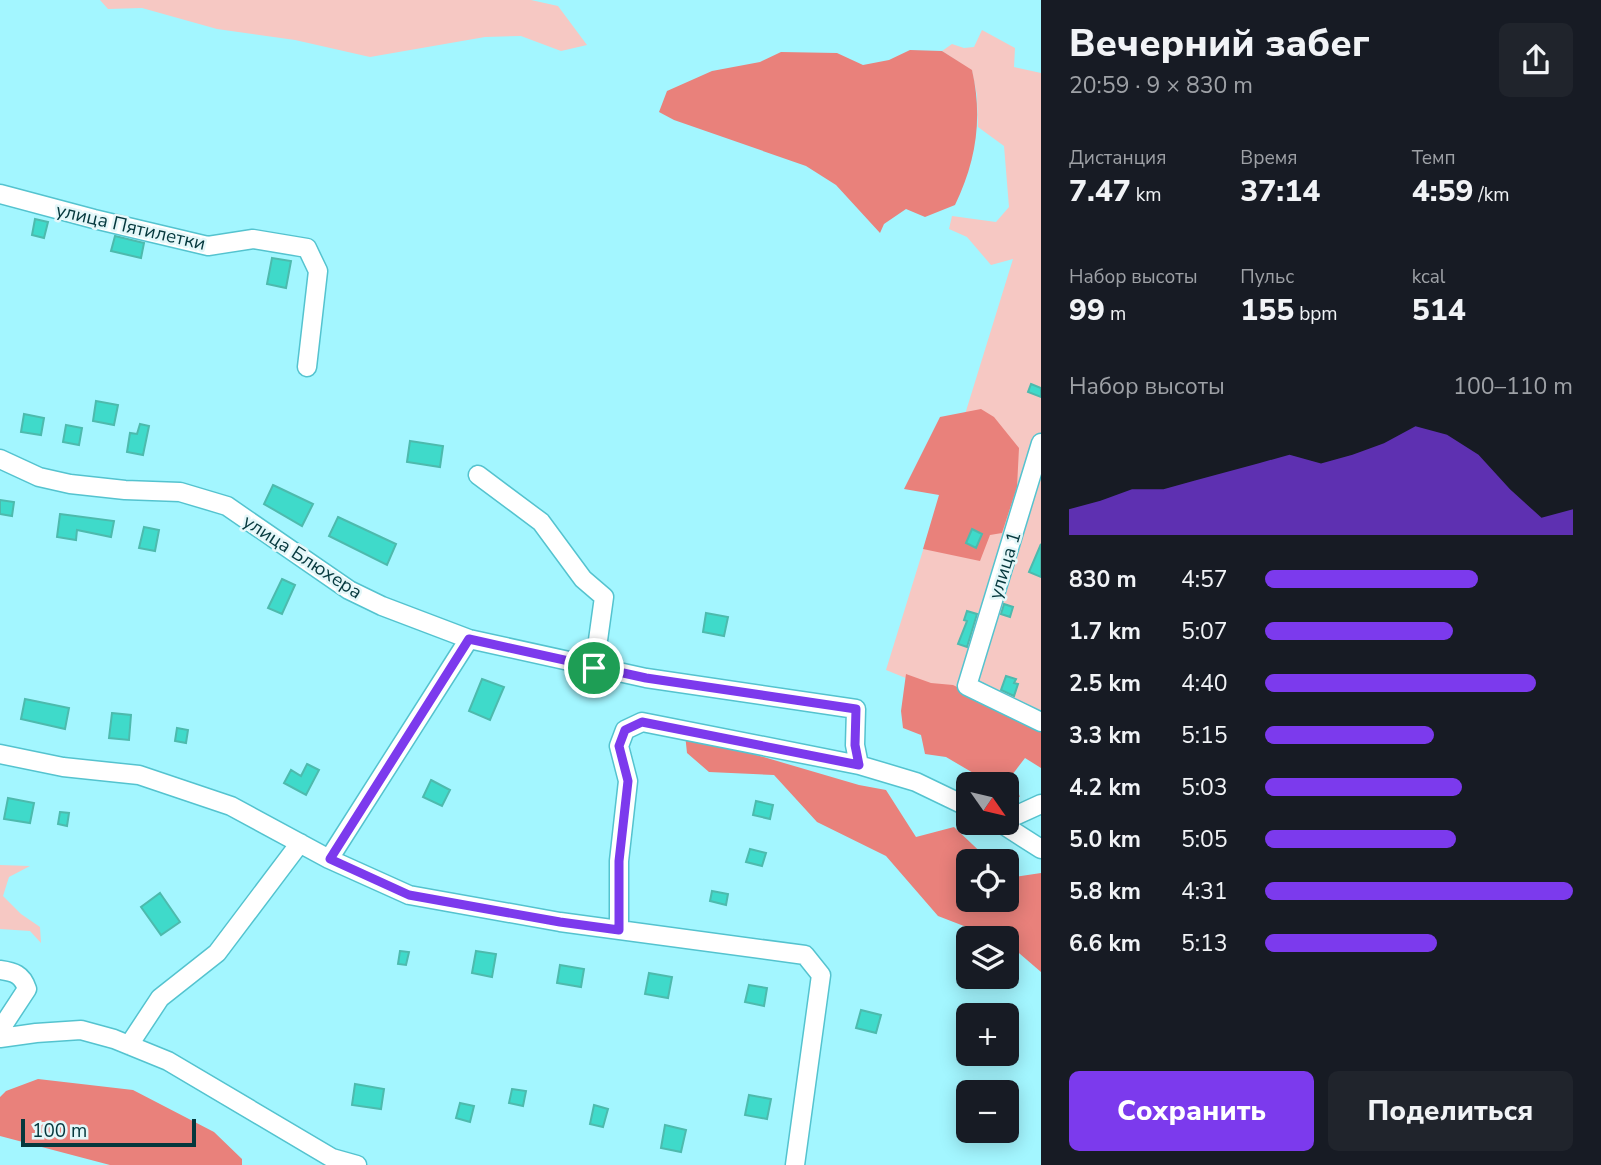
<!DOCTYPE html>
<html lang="ru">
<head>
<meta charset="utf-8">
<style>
  body { margin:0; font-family:"Nunito Sans",sans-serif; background:#20242c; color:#f1f3f6; height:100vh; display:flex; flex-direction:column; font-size:26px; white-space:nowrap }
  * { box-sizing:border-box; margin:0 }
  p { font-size:23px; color:#9ea1a6 }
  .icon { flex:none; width:38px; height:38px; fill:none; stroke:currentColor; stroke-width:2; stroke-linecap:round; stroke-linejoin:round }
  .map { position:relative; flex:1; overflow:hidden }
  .drawer { display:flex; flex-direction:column; background:#171b24; width:560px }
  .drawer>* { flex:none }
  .needle { width:46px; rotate:124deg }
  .fabs { position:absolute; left:956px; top:772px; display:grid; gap:14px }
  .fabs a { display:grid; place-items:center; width:63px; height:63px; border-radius:10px; background:#171b24; box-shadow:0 4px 18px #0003; font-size:35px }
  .scale { position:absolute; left:21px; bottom:18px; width:175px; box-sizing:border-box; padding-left:7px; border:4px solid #05383d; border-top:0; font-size:19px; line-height:24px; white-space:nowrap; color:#05383d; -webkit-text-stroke:5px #e4f7f9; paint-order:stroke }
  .pin { position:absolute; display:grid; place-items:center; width:60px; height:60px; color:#fff; margin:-30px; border:4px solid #fff; border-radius:50%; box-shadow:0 2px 7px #0007 }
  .round { display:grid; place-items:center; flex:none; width:74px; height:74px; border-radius:10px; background:#20242c }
  .overview { display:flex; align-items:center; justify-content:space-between; height:119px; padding:0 28px }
  h1 { font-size:38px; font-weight:800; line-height:52px }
  .stats { display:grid; grid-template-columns:repeat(3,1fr); gap:10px; height:119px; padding:7px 28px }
  .stats div { display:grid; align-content:center }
  .stats b { font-size:30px; font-weight:800 }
  .stats small { font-size:19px; font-weight:400 }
  .stats p { font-size:19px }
  .chart { height:196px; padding:14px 28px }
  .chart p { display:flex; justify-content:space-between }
  .chart svg { width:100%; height:126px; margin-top:7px; fill:#7c3aed; opacity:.7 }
  .cta { display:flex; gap:14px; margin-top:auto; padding:14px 28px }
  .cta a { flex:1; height:80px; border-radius:10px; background:#7c3aed; color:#fff; font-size:28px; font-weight:800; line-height:80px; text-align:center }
  .cta a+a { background:#20242c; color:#f1f3f6 }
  ul { padding:0 28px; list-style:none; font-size:23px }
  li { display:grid; grid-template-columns:112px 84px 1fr; align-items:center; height:52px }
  li i { height:18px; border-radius:9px; background:#7c3aed }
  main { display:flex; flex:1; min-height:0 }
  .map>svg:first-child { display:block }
</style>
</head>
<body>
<main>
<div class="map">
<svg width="1041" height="1165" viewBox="0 0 1041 1165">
  <rect width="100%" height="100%" fill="#a3f6ff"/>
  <path fill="#f6c8c3" d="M100,0H531L558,6L587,45L561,51L521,36L485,37L370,57L295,40L217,29L142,8L108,9Z
    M982,30L1015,48L1014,67L1041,73V733L886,670L1013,259L991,265L967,237L949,229L952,216L996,222L1009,207L1004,146L978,127L977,95L972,71L942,51L952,44L964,48L974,47Z
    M0,865L30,866L9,877L3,896L21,914L40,927L41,943L30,931L0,929Z"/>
  <path fill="#e9817b" d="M910,50L942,51L972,70C983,118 976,162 955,205L925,217L906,209L884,224L880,233L836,185L806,166L674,120L659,112L667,91L712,71L760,62L781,52L837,53L863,65L889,60Z
    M981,409L994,417L1019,448L1017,487L1002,533L990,535L980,561L923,549L939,495L904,489L940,417Z
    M906,674L931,683L953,685L1041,728V768L1025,758L1012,775L1020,797L1006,792V784H992L946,757L925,754L921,735L903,728L901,711Z
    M685,734L859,785L886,790L916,837L954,827L990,861H968V900H1006V877L1008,878L1041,873V972L1006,942V938H995L938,916L886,856L817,822L774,775L709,772L687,753Z
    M38,1079L133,1090L214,1132L242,1159V1165H110L0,1136V1097L6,1091Z"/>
  <path fill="#3fdaca" stroke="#4dbaad" stroke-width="2" d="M35,219L48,222L44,238L32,235Z
    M115,236L144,243L141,258L111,251Z
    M272,258L291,261L286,288L267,284Z
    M1031,384L1041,388V397L1028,392Z
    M96,401L118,405L114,425L93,421Z
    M24,414L44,418L41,435L21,432Z
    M140,424L149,426L143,455L127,452L130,433L137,434Z
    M66,425L82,428L79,445L63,442Z
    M410,441L443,446L440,467L407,462Z
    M273,485L313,504L302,526L264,504Z
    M0,500L14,502L12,516L0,514Z
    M60,514L114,521L111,537L77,530L76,540L57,537Z
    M338,517L396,544L387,565L329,536Z
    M144,527L159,530L155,551L139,548Z
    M972,529L982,534L976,548L966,543Z
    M1041,544V577L1029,572Z
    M282,579L295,585L282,614L268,608Z
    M1004,604L1013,607L1010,617L1001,614Z
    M967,611L977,614L967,647L958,644L967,621L964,620Z
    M706,613L728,617L724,636L703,632Z
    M1006,676L1016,679L1014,683L1018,684L1014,696L1001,690Z
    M482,679L504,687L490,720L469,711Z
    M25,699L69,708L65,729L21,719Z
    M112,713L131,715L129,740L109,738Z
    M177,728L188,730L186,743L175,741Z
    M307,764L319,770L306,795L284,783L291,770L301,776Z
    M431,780L450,790L442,806L423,797Z
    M8,798L34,803L30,823L4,819Z
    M756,801L773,805L770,819L753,815Z
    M60,812L69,813L67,826L58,824Z
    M750,849L766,853L762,866L746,862Z
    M712,891L728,894L726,905L710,901Z
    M160,893L180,922L161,935L141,907Z
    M400,951L409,952L406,965L398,964Z
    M476,951L496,954L492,977L472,973Z
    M560,965L584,969L581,987L557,983Z
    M649,973L672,977L668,998L645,994Z
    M749,985L767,988L764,1006L745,1002Z
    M861,1010L881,1015L876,1033L856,1028Z
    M355,1084L384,1089L381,1109L352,1105Z
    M512,1089L526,1091L523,1106L509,1103Z
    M749,1095L771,1099L767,1119L745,1115Z
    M460,1103L474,1106L470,1122L456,1118Z
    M594,1105L608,1109L603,1127L590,1124Z
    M665,1125L686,1130L681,1152L661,1148Z"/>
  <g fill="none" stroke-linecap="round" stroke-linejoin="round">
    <defs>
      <path id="minor" d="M0,194L94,219L208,246L253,239L307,248L318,271L307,367
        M1041,443L967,686L1041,722
        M0,459L39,477L70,484L125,490L180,492L227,506L349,590L382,606L469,639L646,678L856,709L855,745L859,765L916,782L968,807
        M478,475L541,522L583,579L604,597L594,669
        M0,754L63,767L139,775L231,806L329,859L409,895L560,922L805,955L821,975L795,1165
        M1006,820L1041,804
        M999,822L1041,849
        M329,859L469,639
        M619,930V861L628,781L619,746L625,730L642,722L859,765
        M0,970C14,972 22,974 27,989L0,1030
        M0,1038L36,1033L81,1030L114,1039L168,1061L332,1158L357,1165
        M129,1045L160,998L217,953L300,843"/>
    </defs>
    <use href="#minor" stroke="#54c3cf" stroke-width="21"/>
    <use href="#minor" stroke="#fff" stroke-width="18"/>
  </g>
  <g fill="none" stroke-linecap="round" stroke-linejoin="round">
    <defs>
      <path id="route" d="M469,639L646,678L856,709L855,745L859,765L642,722L625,730L619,746L628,781L619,861V930L560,922L409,895L330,859Z"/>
    </defs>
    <use href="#route" stroke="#fff" stroke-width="14"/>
    <use href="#route" stroke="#7c3aed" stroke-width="9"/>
  </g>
  <g text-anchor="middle" stroke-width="5" stroke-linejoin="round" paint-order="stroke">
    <g font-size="19" fill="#05383d" stroke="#e4f7f9">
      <text transform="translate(131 226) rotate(13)" y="7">улица Пятилетки</text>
      <text transform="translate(303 556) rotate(33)" y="7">улица Блюхера</text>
      <text transform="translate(1004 565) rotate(-73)" y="7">улица 1</text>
    </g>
  </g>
</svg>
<div class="fabs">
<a><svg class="needle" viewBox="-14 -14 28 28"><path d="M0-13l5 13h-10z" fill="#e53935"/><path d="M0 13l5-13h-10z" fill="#9ea1a6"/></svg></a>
<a><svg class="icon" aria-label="locate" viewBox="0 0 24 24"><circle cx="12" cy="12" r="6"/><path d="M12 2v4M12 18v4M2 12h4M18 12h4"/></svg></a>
<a><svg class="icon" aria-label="layers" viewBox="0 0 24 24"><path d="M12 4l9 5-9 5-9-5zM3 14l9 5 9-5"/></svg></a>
<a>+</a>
<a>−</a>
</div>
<div class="scale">100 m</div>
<div class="pin" style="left:594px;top:668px;background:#1e9e55"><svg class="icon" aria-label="arrive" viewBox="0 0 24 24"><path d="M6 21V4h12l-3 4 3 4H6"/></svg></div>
</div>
<section class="drawer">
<div class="overview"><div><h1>Вечерний забег</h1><p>20:59 · 9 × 830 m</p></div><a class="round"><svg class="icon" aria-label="share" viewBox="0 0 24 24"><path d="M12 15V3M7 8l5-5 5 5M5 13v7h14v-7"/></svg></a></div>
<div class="stats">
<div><p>Дистанция</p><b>7.47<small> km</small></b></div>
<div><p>Время</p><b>37:14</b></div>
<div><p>Темп</p><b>4:59<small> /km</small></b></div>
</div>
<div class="stats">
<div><p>Набор высоты</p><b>99<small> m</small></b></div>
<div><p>Пульс</p><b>155<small> bpm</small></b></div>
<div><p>kcal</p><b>514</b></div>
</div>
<div class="chart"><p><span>Набор высоты</span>100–110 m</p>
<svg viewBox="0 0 160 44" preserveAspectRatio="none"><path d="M0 44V35L10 32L20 28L30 28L40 25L50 22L60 19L70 16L80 19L90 16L100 12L110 6L120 9L130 16L140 28L150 38L160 35V44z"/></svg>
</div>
<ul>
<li><b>830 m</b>4:57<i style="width:69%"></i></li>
<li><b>1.7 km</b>5:07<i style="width:61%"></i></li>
<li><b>2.5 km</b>4:40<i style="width:88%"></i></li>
<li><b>3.3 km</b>5:15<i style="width:55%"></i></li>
<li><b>4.2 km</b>5:03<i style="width:64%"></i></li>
<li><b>5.0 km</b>5:05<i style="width:62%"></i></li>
<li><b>5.8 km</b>4:31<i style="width:100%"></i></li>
<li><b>6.6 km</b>5:13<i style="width:56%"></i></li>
</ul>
<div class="cta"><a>Сохранить</a><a>Поделиться</a></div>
</section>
</main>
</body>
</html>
